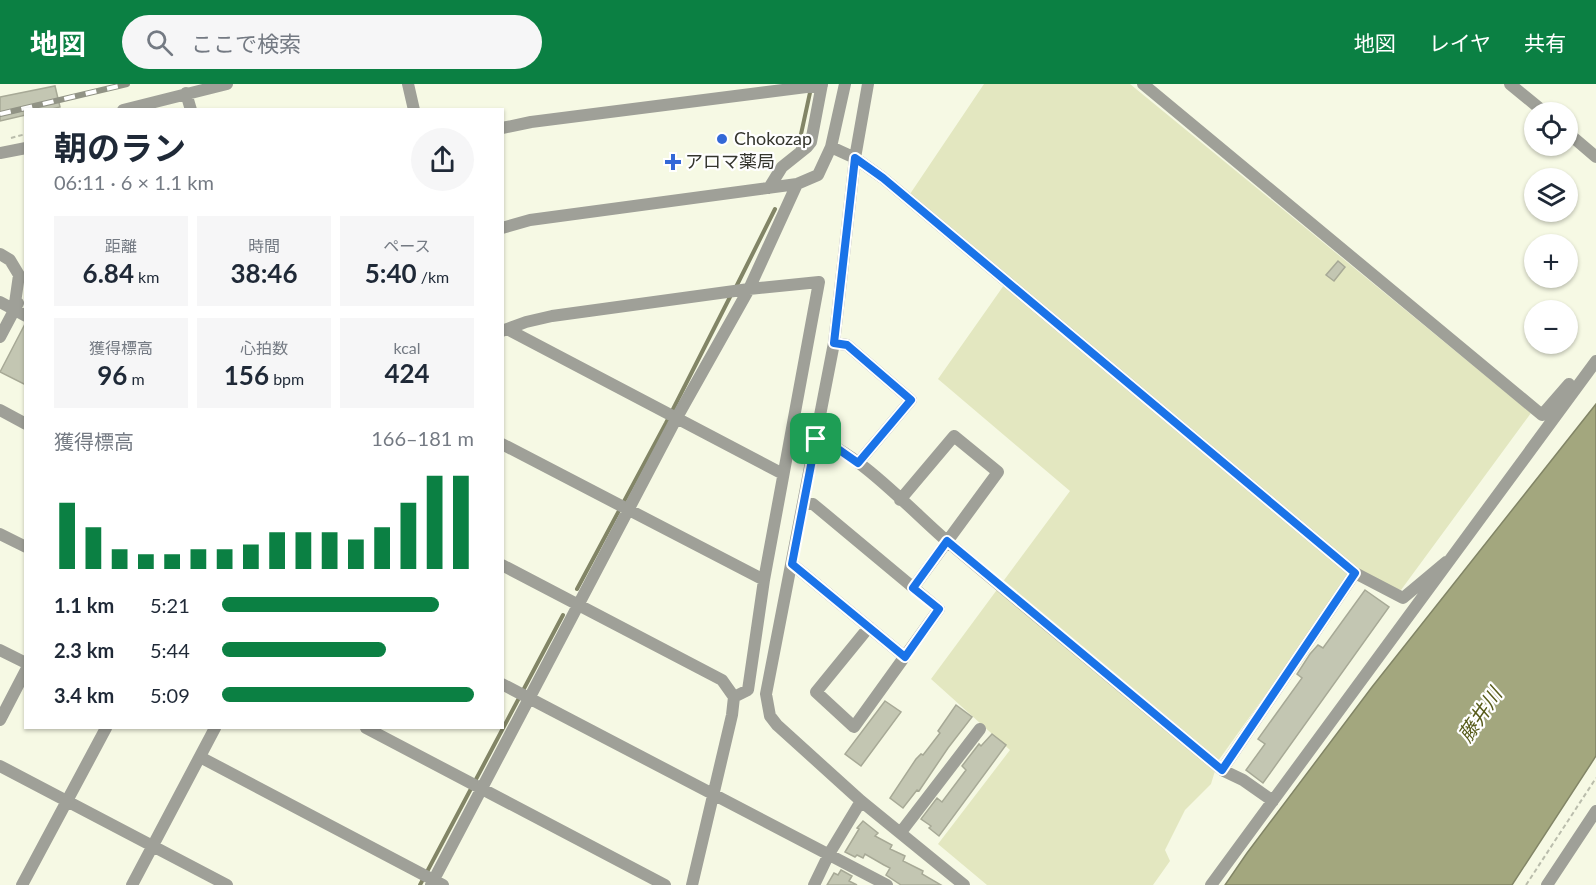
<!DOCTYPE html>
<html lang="ja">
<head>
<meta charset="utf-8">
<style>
  body { margin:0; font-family:Lato,"Noto Sans JP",sans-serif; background:#f6f6f7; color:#1f2937; height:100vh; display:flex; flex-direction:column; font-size:22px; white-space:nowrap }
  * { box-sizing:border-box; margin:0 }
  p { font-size:20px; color:#747a83 }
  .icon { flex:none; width:33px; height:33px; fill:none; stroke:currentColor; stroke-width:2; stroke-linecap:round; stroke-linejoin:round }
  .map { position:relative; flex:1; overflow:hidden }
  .drawer { position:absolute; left:24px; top:24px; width:480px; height:621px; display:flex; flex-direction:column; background:#fff; border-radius:0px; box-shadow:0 2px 4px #0004 }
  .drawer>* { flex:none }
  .controls { position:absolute; left:1524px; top:18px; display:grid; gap:12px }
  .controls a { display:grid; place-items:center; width:54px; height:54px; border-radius:50%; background:#fff; box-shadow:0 2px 4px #0004; font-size:30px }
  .pin { position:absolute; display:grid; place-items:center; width:51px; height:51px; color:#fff; margin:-26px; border-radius:12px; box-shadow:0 3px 9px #0006 }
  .round { display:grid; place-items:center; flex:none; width:63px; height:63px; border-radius:32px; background:#f6f6f7 }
  .summary { display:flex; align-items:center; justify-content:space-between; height:102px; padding:0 30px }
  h1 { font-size:33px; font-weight:700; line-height:45px }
  .metrics { display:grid; grid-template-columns:repeat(3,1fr); gap:9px; height:102px; padding:6px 30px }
  .metrics div { display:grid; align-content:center; border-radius:0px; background:#f6f6f7; text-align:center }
  .metrics b { font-size:26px; font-weight:700 }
  .metrics small { font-size:16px; font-weight:400 }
  .metrics p { font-size:16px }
  .chart { height:168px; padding:12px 30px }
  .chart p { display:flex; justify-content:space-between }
  .chart svg { width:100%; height:108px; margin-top:6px; stroke:#0b8043; stroke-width:6 }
  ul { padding:0 30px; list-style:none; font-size:20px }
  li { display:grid; grid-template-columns:96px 72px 1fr; align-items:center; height:45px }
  li i { height:15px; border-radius:8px; background:#0b8043 }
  header { display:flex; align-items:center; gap:36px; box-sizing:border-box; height:84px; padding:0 30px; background:#0b8043; color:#fff }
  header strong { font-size:28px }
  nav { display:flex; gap:33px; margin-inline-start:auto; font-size:21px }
  .search { width:420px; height:54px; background:#f6f6f7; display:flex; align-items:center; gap:15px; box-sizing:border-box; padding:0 21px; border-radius:33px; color:#747a83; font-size:22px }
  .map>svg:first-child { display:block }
</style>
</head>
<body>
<header>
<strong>地図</strong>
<div class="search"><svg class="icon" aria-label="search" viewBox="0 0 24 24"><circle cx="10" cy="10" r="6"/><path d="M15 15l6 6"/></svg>ここで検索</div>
<nav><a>地図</a><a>レイヤ</a><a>共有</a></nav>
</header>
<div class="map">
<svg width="1596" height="801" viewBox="0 0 1596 801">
  <rect width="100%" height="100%" fill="#f6f9e4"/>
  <path fill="#e3e7c0" d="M984,0H1130L1531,329L1401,506L1378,499L1355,486L1218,677L1211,700L1185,726L1165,766L1170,777L1153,801H987L938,760L1010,666L931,595L1070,407L938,295L1009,194L910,110Z"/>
  <path fill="#a3a77e" stroke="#828566" stroke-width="1.5" d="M1596,320V672L1512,801H1225L1247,769L1372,603Z"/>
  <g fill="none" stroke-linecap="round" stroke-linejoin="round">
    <path stroke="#828566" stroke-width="4" d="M798,64L811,4
      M735,205L775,125
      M577,505L666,339L731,211
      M420,801L563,531"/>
  </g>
  <path fill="#c3c6b2" stroke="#a7a996" stroke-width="1.5" d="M55,2L60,23L48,26H26V31L0,37V13Z
    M1338,177L1345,183L1334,197L1326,191Z
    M25,240H26V301L0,288Z
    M1365,506L1389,523L1263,699L1246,686L1265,660L1258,655L1302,594L1297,590L1310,570L1318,561L1323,564Z
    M885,617L901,628L861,682L845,670Z
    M956,621L972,633L948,664L919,707L917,706L903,724L890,714L916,675L921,670L923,671L940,649L938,647Z
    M992,650L1006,661L939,752L929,744L931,742L921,735L937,714L942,718L966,686L962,682L979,660L981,662Z
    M863,737L878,749L875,752L892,761L890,765L905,772L903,777L923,787L922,790L941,801H901L886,791L890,784L884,781L865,770L863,774L857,771L855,773L845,768L859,745L857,744Z
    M841,786L852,792L849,797L857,801H827L834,789L838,791Z"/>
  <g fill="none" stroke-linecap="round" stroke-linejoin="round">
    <path stroke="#babdac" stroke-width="2" stroke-dasharray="4.5 3" stroke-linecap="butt" d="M11,54L26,50
      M1526,801L1596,694"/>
    <path stroke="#9fa098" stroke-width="12" d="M408,0L414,26
      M868,0L855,74L834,259L766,610L770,632L777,641L861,717L964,801
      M1143,0L1542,331L1569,300
      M1510,0L1544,28
      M186,9L191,26
      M123,26L227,0
      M502,44L531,38L822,1
      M1568,49L1596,73
      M831,63L855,74L883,94L1355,489L1403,514L1446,478
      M0,69L26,64
      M769,104L782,83L807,63L811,58L822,0
      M502,144L530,136L797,100L818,91L831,63L845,0
      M0,170L10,176L19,191L14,226
      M0,218L26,232
      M507,245L783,390
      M502,247L526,238L552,232L749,205L819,198L764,496L748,606L734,613
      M0,253L18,219
      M834,259L847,261L911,316L858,379
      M0,326L26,340
      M816,355C856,366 914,429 948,458C1039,535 1131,610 1222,686L1243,696L1273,717
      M502,360L764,496
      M900,416L954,352L998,388L913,504
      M803,419L813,420L939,525L854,643L816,608L869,543
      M0,450L26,463
      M792,480L905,573
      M502,481L722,596L734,613L732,631L692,801
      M0,566L26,579
      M502,600L887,801
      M0,636L26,586
      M366,644L665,801
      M200,673L443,801
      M0,682L227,801
      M1222,686L1355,489
      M901,748L980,645
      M22,801L106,644
      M132,801L215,644
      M431,801L676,335L749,205L797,100
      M814,801L829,770L861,717
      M1211,801L1596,277
      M1547,801L1596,727"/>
    <defs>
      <path id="rail" d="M0,30L127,0"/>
    </defs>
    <use href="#rail" stroke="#919385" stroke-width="6"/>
    <use href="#rail" stroke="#fff" stroke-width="4" stroke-dasharray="11" stroke-linecap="butt"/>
  </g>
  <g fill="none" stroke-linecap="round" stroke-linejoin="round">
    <defs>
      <path id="route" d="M855,74L883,94L1355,489L1222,686L947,457L913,504L939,525L905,573L792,480L816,355L828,358L858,379L911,316L847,261L834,259Z"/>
    </defs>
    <use href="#route" stroke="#fff" stroke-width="12"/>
    <use href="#route" stroke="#1a73e8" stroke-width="8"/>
  </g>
  <g fill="#3368d7" stroke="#fff" stroke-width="2">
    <circle cx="722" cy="55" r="6"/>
    <path d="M670 69h6v6h6v6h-6v6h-6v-6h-6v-6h6z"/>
  </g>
  <g text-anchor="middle" stroke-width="4.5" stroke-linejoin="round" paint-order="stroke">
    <g font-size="18" fill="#35362e" stroke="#fff" text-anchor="start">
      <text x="734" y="61">Chokozap</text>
      <text x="685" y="84">アロマ薬局</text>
    </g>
    <g font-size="20" font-style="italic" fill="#585c1b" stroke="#fff">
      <text transform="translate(1480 631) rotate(-56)" y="7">藤井川</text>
    </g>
  </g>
</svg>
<div class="controls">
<a><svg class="icon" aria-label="locate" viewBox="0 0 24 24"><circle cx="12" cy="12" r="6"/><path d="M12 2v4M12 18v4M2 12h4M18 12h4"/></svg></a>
<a><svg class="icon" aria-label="layers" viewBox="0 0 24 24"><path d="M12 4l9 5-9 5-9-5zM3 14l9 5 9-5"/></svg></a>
<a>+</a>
<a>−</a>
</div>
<div class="pin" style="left:816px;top:355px;background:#1e9e55"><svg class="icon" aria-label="arrive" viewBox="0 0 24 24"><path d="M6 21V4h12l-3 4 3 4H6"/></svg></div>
<section class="drawer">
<div class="summary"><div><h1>朝のラン</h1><p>06:11 · 6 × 1.1 km</p></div><a class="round"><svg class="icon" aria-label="share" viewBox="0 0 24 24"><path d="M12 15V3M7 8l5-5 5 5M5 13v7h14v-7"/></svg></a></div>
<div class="metrics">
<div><p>距離</p><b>6.84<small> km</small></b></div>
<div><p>時間</p><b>38:46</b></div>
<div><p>ペース</p><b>5:40<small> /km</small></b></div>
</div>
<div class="metrics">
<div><p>獲得標高</p><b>96<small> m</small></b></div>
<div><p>心拍数</p><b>156<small> bpm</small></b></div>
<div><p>kcal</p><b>424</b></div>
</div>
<div class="chart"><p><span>獲得標高</span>166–181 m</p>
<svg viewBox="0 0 160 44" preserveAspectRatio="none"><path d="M5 44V17M15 44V27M25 44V36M35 44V38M45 44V38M55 44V36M65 44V36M75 44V34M85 44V29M95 44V29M105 44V29M115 44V32M125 44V27M135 44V17M145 44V6M155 44V6"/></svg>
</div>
<ul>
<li><b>1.1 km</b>5:21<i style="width:86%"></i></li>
<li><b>2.3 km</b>5:44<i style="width:65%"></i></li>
<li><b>3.4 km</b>5:09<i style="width:100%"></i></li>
</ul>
</section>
</div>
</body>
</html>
